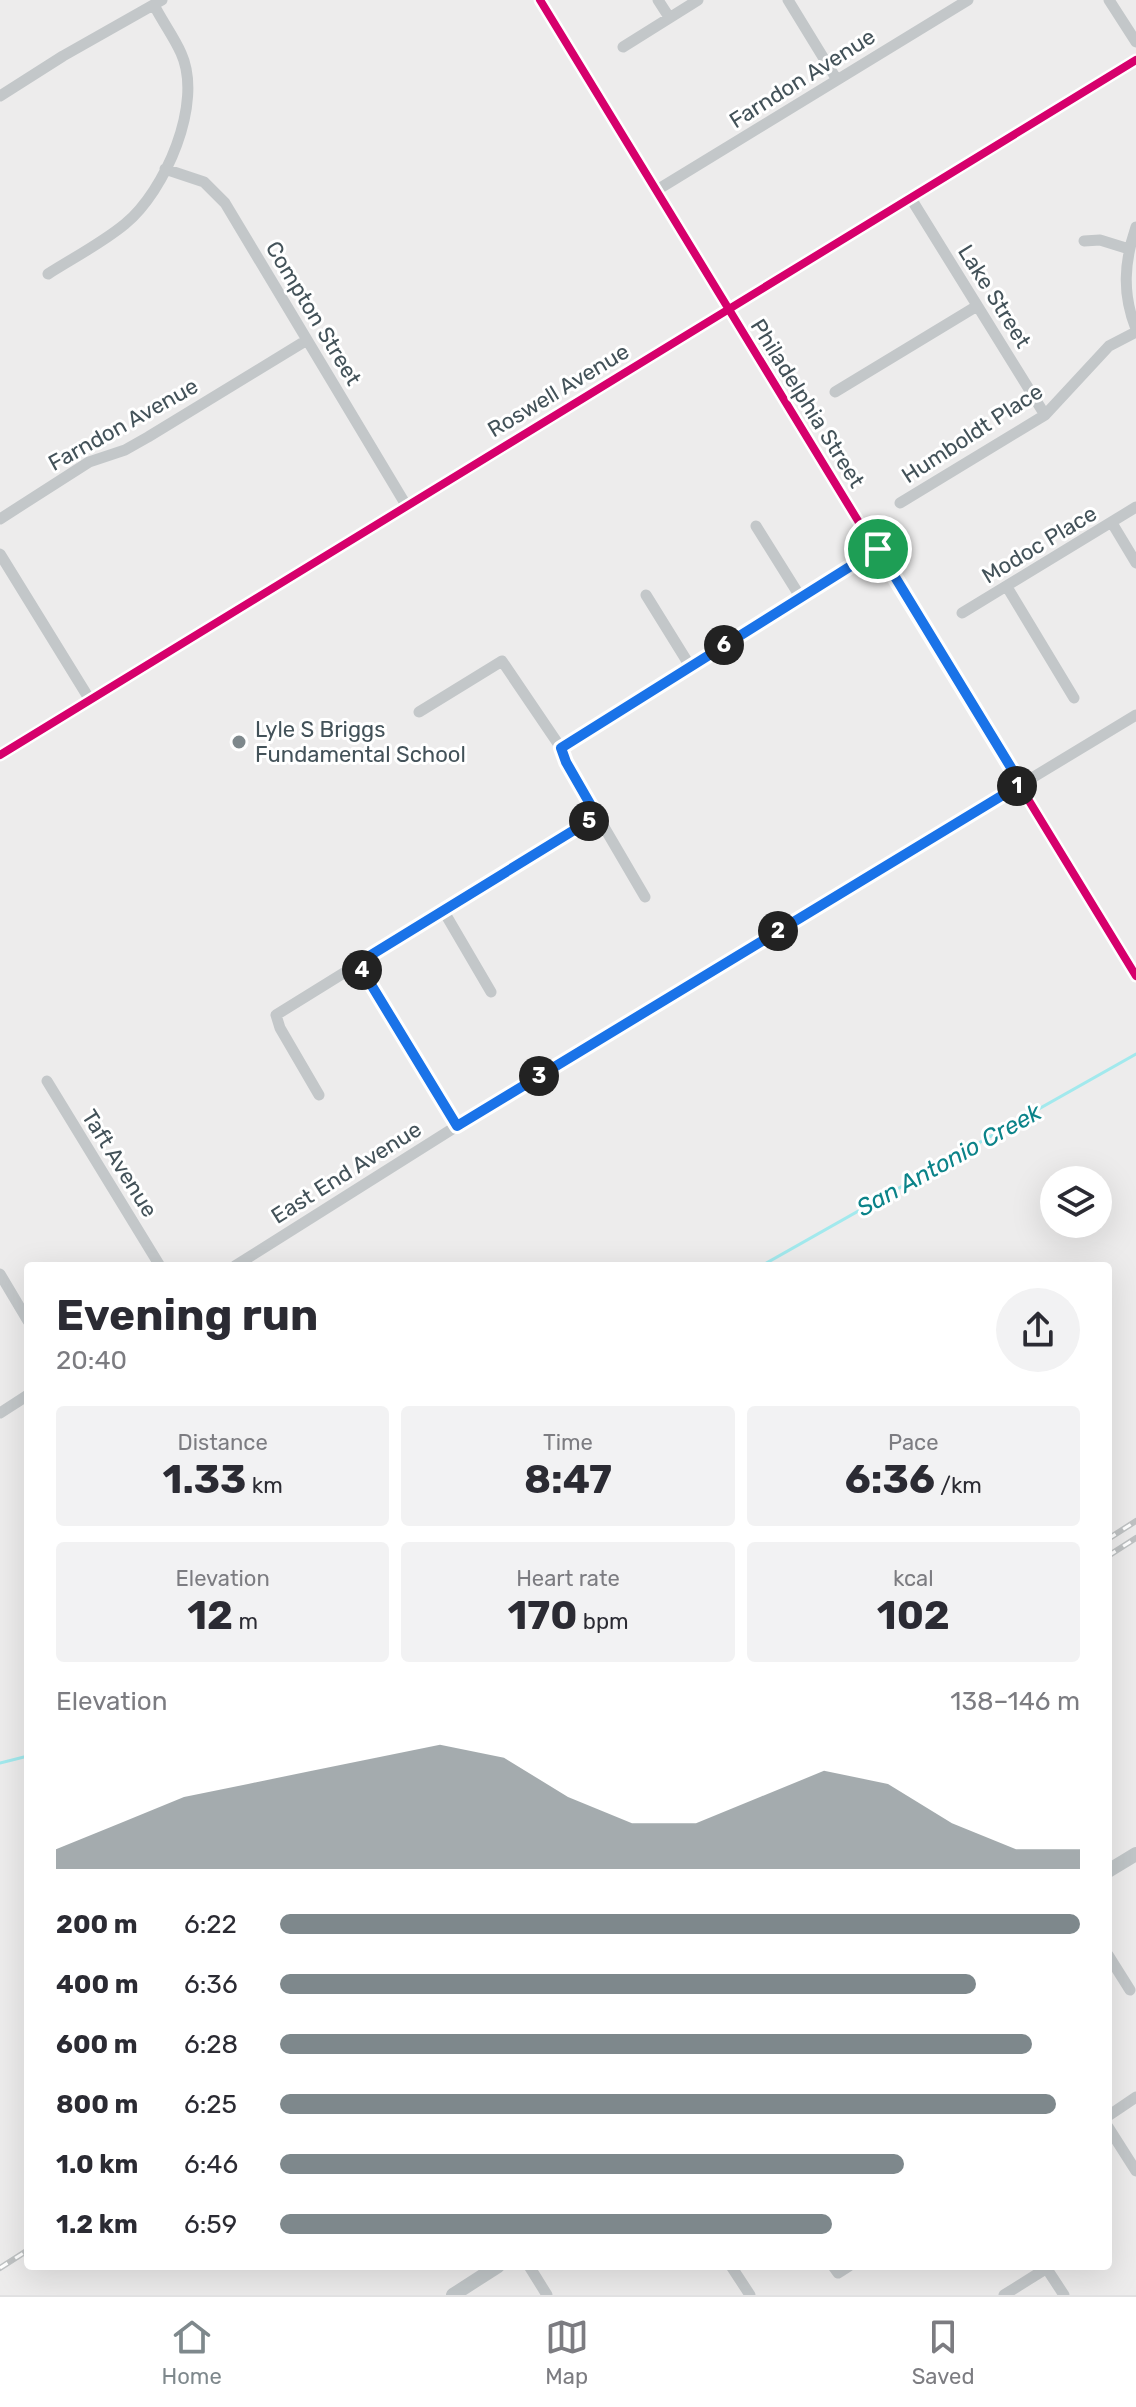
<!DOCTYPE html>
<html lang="en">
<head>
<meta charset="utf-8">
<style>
  body { margin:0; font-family:Rubik,sans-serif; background:#f2f2f3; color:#2b2b33; height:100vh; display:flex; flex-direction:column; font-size:30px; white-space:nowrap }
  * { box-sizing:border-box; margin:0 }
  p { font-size:26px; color:#7c7c81 }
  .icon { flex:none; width:44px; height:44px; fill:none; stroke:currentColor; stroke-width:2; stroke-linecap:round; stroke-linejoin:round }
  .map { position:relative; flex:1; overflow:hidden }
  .panel { position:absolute; left:24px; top:1262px; width:1088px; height:1008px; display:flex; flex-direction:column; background:#fff; border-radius:8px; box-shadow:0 8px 32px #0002 }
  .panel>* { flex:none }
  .buttons { position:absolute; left:1040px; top:1166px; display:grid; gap:16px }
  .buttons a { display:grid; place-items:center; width:72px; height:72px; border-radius:50%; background:#fff; box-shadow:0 8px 32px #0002; font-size:40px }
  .pin { position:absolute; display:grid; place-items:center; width:68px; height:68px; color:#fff; margin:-34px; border:4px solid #fff; border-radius:50%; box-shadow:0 2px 8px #0007 }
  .km { position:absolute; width:40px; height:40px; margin:-20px; border-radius:50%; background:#222; color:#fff; font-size:22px; line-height:40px; text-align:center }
  .round { display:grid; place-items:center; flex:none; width:84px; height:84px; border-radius:42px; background:#f2f2f3 }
  .summary { display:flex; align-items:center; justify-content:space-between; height:136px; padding:0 32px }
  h1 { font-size:44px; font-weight:700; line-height:60px }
  .stats { display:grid; grid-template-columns:repeat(3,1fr); gap:12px; height:136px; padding:8px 32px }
  .stats div { display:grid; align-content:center; border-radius:8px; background:#f2f2f3; text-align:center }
  .stats b { font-size:40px; font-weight:700 }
  .stats small { font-size:22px; font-weight:400 }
  .stats p { font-size:22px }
  .chart { height:224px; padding:16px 32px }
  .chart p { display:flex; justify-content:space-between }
  .chart svg { width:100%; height:144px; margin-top:8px; fill:#7e888c; opacity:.7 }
  ul { padding:0 32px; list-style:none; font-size:26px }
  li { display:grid; grid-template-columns:128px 96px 1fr; align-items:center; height:60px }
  li i { height:20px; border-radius:10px; background:#7e888c }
  .menu { display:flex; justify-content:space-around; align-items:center; height:112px; border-top:2px solid #e1e1e2; background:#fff; font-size:22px; color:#7c7c81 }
  .menu a { display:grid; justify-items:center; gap:4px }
  .menu .active { color:#7e888c }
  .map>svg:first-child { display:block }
</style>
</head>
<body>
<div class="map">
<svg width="1136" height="2295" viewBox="0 0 1136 2295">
  <rect width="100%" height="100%" fill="#edecec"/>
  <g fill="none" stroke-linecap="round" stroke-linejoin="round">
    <path stroke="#a2e9ed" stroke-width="3" d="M761,1266L1136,1054
      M0,1763L28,1756"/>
    <path stroke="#c3c7c9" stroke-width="11" d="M540,0L1136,976
      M658,0L669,17
      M788,0L837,80
      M1109,0L1136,42
      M623,47L698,0
      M0,96L63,56L162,0
      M165,169L204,182L225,203L406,505
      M657,190L968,0
      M910,197L1045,415
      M1136,227C1124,262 1122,294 1136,329
      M1084,241L1100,240L1129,249
      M48,274C73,258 102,243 125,224C165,191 204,103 181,53C174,37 162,21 154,5
      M835,392L977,306
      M900,503L1045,415L1109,346L1136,332
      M0,519L89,462L125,450L148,437L307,340
      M1112,523L1136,563
      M756,526L801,598
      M0,554L90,700
      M1007,587L1074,698
      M646,595L690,666
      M962,613L1136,507
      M419,712L502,661L561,748L566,762L645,897
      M561,748L878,549
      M0,755L1136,60
      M443,910L491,992
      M358,963L457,1126
      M47,1081L160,1266
      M319,1095L280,1028L276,1015L597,816
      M235,1266L457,1126L1136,715
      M0,1274L28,1321
      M0,1413L28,1395
      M1108,1955L1130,1990
      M1108,2116L1136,2097
      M1108,2127L1136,2171
      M529,2266L547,2295
      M731,2266L750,2295
      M833,2266L838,2273L849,2266
      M1045,2266L1064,2295
      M1004,2295L1047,2268"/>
    <path stroke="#c1c6c8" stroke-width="14" d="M1108,1871L1136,1854
      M453,2295L498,2266"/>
    <defs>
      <path id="rail" d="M1108,1539L1136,1521
        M1108,1556L1136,1538
        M0,2268L28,2250"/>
    </defs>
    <use href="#rail" stroke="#bfc2c3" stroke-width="6"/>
    <use href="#rail" stroke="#fff" stroke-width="3" stroke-dasharray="9" stroke-linecap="butt"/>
    <defs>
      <path id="cycleway" d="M540,0L1136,976
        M0,755L1136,60"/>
    </defs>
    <use href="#cycleway" stroke="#fff" stroke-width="13"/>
    <use href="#cycleway" stroke="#d6006c" stroke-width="8"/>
  </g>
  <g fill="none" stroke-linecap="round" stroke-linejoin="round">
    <defs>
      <path id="route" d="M878,549L1021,784L457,1126L358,963L597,816L566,762L561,748Z"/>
    </defs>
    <use href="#route" stroke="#fff" stroke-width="16"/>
    <use href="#route" stroke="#1a73e8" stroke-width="10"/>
  </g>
  <circle fill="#7e888c" stroke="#fff" stroke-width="3" cx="239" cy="742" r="8"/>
  <g text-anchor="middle" stroke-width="6" stroke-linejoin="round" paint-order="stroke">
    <g font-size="22" fill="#435259" stroke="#fff">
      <text transform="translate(802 78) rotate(-32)" y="8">Farndon Avenue</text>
      <text transform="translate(995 296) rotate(58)" y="8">Lake Street</text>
      <text transform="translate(314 313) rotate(59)" y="8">Compton Street</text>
      <text transform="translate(558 390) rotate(-31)" y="8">Roswell Avenue</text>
      <text transform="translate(808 403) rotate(58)" y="8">Philadelphia Street</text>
      <text transform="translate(123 424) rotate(-29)" y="8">Farndon Avenue</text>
      <text transform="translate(972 433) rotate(-33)" y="8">Humboldt Place</text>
      <text transform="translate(1039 544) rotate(-31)" y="8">Modoc Place</text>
      <text transform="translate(120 1163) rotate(58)" y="8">Taft Avenue</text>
      <text transform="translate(346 1172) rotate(-32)" y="8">East End Avenue</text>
    </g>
    <g font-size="22" fill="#435259" stroke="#fff" text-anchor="start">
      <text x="255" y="737">Lyle S Briggs<tspan x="255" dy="25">Fundamental School</tspan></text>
    </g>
    <g font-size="24" font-style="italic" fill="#0b8389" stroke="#fff">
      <text transform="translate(949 1160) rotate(-29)" y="8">San Antonio Creek</text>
    </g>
  </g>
</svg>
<div class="buttons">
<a><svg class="icon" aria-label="layers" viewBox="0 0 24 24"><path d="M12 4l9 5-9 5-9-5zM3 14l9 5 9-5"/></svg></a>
</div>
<div class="pin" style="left:878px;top:549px;background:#1e9e55"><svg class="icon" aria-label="arrive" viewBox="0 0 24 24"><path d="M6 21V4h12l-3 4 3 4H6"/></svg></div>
<b class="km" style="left:1017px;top:786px">1</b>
<b class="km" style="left:778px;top:931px">2</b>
<b class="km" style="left:539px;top:1076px">3</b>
<b class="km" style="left:362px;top:970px">4</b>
<b class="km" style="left:589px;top:821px">5</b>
<b class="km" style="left:724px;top:645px">6</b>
<section class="panel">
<div class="summary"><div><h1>Evening run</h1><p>20:40</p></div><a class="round"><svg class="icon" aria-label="share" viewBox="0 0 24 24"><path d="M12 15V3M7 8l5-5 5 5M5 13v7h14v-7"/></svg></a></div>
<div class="stats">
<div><p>Distance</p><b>1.33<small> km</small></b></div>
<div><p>Time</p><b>8:47</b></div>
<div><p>Pace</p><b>6:36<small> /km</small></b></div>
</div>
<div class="stats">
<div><p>Elevation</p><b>12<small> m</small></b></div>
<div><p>Heart rate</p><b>170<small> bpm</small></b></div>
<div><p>kcal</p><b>102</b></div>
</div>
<div class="chart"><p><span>Elevation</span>138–146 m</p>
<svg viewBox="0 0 160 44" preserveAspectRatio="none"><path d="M0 44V38L10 30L20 22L30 18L40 14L50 10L60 6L70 10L80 22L90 30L100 30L110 22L120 14L130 18L140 30L150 38L160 38V44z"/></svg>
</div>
<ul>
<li><b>200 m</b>6:22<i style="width:100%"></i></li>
<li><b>400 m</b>6:36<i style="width:87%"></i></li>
<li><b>600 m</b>6:28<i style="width:94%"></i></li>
<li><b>800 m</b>6:25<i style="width:97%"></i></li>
<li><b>1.0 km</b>6:46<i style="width:78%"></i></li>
<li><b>1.2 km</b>6:59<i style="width:69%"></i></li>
</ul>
</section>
</div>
<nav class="menu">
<a class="active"><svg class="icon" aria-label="home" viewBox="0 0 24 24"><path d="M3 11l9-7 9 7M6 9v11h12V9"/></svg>Home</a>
<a><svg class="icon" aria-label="map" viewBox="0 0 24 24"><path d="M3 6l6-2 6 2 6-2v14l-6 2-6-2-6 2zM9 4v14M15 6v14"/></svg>Map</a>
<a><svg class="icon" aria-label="saved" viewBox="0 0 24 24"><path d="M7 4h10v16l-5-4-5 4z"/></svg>Saved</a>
</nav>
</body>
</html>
